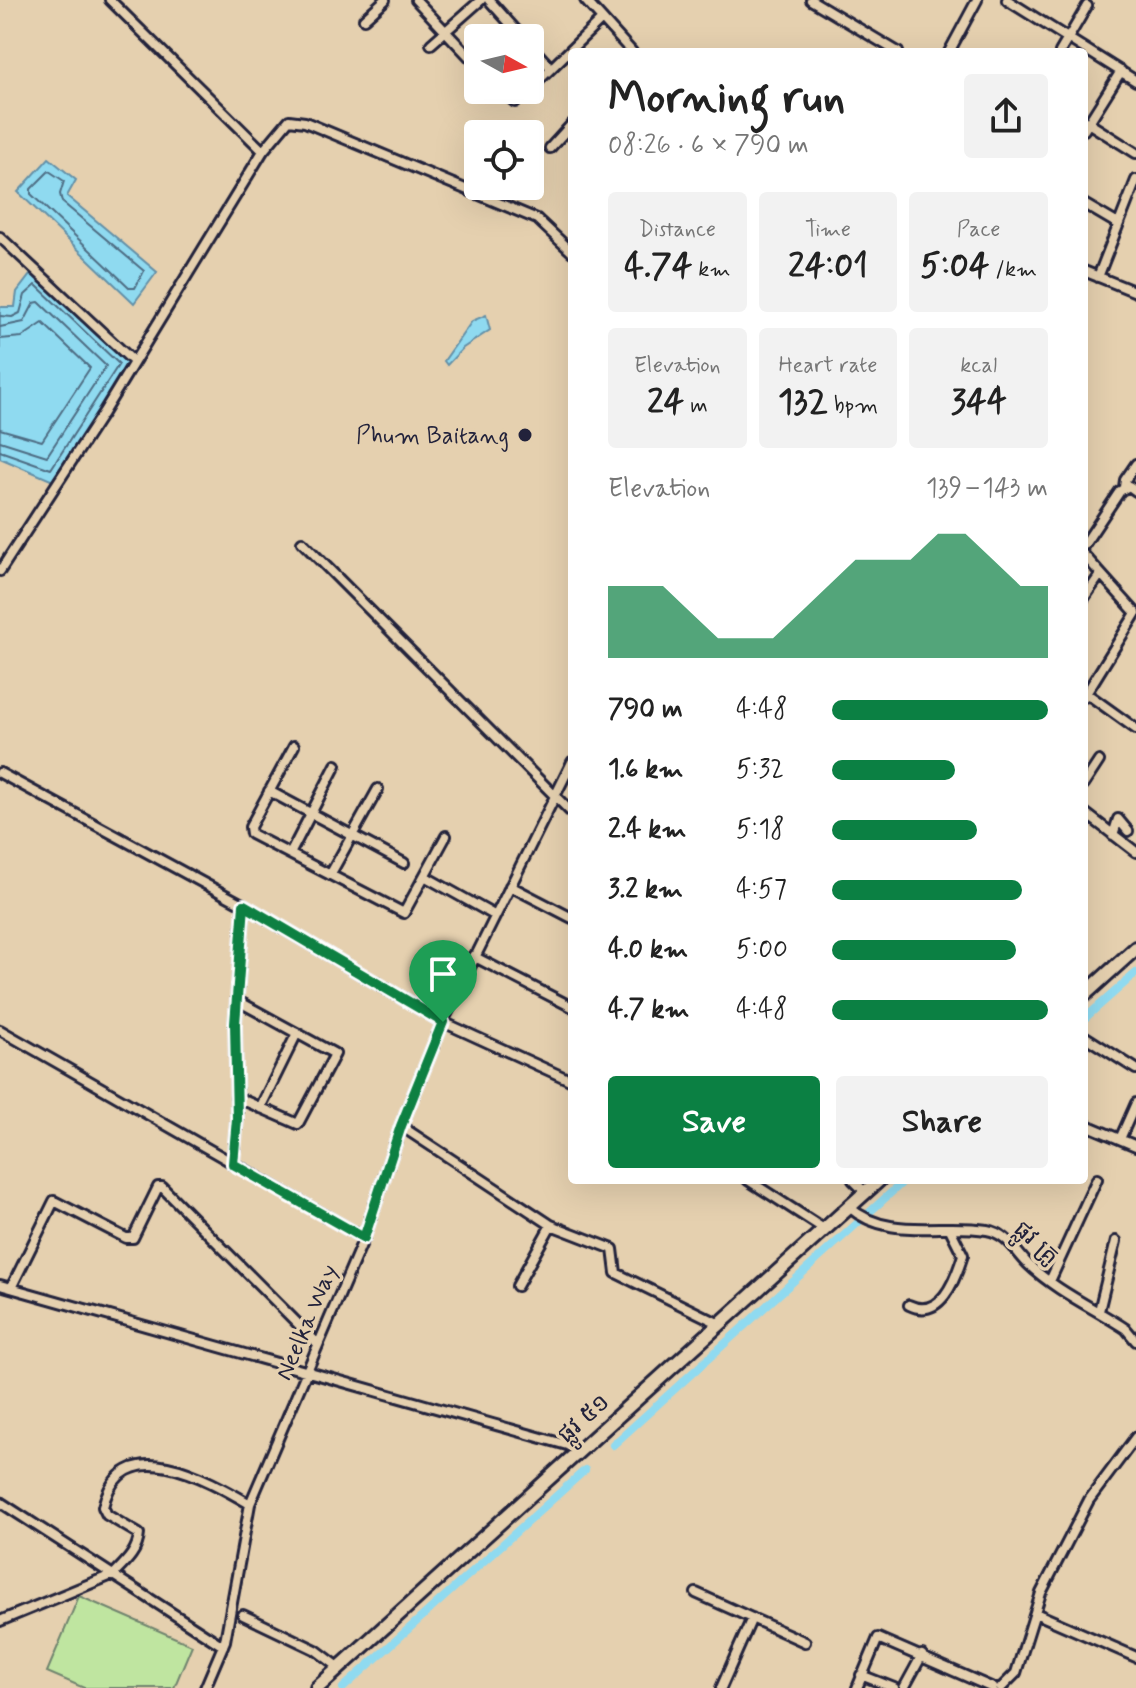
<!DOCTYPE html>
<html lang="en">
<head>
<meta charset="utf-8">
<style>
  body { margin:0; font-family:Mynerve,"Noto Sans Khmer",sans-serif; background:#f2f2f2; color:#222; height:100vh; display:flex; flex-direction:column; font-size:30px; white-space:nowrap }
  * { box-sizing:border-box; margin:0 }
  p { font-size:26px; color:#767676 }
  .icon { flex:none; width:44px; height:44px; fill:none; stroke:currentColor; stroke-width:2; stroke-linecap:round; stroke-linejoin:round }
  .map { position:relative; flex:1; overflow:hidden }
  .sheet { position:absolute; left:568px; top:48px; width:520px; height:1136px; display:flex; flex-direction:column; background:#fff; border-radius:8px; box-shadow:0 8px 32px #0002 }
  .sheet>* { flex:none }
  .needle { width:52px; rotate:98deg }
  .controls { position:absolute; left:464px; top:24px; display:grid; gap:16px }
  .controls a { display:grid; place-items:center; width:80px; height:80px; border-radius:8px; background:#fff; box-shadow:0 8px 32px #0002; font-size:40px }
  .pin { position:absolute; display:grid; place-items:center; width:68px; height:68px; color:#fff; margin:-82px -34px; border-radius:50% 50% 50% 0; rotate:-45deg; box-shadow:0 0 8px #0007 }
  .pin .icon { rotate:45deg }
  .round { display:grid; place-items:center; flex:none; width:84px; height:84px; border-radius:8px; background:#f2f2f2 }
  .head { display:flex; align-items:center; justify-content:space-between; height:136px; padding:0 40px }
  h1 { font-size:44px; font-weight:700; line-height:60px }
  .figures { display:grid; grid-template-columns:repeat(3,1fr); gap:12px; height:136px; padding:8px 40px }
  .figures div { display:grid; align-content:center; border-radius:8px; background:#f2f2f2; text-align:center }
  .figures b { font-size:34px; font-weight:700 }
  .figures small { font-size:22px; font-weight:400 }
  .figures p { font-size:22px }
  .chart { height:224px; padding:16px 40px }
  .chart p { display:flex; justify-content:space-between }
  .chart svg { width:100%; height:144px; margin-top:8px; fill:#0b8043; opacity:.7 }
  .action { display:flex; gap:16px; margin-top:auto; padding:16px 40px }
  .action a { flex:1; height:92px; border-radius:8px; background:#0b8043; color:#fff; font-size:32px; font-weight:700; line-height:92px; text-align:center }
  .action a+a { background:#f2f2f2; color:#222 }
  ul { padding:0 40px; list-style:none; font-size:26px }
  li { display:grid; grid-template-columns:128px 96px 1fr; align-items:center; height:60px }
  li i { height:20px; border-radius:10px; background:#0b8043 }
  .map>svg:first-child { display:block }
</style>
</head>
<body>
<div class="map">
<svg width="1136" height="1688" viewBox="0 0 1136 1688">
  <rect width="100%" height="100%" fill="#e5d0af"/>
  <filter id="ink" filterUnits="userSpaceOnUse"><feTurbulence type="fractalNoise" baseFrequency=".0125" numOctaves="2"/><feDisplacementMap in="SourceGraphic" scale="16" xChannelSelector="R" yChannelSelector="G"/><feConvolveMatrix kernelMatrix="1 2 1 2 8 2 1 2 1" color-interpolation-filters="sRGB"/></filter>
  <g filter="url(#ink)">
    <path fill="#bfe5a0" stroke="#70846e" stroke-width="2" d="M79,1596L192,1645L174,1688H84L47,1672Z"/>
    <path fill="#8fdaf0" stroke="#6390a8" stroke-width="2" d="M49,158L76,180L67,196L157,272L134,303L18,192Z
      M33,271L130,362L53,481L0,458V307H15L17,292Z
      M486,315L490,330L463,348L447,365L444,361L472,321Z"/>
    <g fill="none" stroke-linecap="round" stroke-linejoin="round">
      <path stroke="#4e6c83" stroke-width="2" d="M49,171L64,181L60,194L62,202L144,271L135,288H130L31,194V189Z
        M0,316L12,317L20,313L25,295L36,285L119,364L51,469L0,451
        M0,327L24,322L34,303L39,302L106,366L47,456L0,441
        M0,339L22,337L43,323L90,368L42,441L0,429"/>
      <path stroke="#8fdaf0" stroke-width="8" d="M1084,1019L1136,973
        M613,1445L905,1180
        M343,1688L585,1470"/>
      <defs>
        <path id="minor" d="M110,0L263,151
          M416,0L478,66
          M489,0L523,38
          M585,0L632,52
          M811,0L898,52
          M1007,0L1136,81
          M364,19L385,0
          M431,44L481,0
          M530,45L550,67
          M949,52L977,0
          M1060,52L1087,6
          M530,89L602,19
          M501,90L515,102L529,90
          M1085,121L1136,153
          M1084,130L1121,71
          M550,148L572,124
          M1084,204L1118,224
          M0,237L134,362
          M1084,271L1136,292
          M1098,277L1136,180
          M1124,487L1125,480L1136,464
          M302,542L572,813
          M1084,545L1120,491L1129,486L1136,491
          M1084,555L1136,613
          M0,571L103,413L263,151L289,120L305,122L537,219L572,252
          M1084,598L1100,575
          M1086,693L1136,729
          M1084,697L1136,613
          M294,746L250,827L251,834L404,913L446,836
          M0,773L244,905L443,1022L572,1081
          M1084,784L1099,761
          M269,791L404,863
          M1084,812L1136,852
          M1113,835L1118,819L1128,831
          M290,854L336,765
          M330,875L378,789
          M426,877L494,915
          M510,886L572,918
          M473,956L572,1007
          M0,1030L364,1238
          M1084,1036L1136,1069
          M236,1097L298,1124L335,1054L238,1001
          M260,1108L297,1033
          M1084,1124L1136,1146
          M401,1126L551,1225L613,1249L616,1273L720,1324
          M1120,1139L1136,1103
          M233,1164L237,1119L235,1024L244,905
          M748,1180L824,1229
          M853,1180L865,1192
          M849,1207C888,1241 941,1222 987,1230C1008,1234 1014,1250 1028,1264C1056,1291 1094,1308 1126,1329L1136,1341
          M1050,1281L1097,1179
          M0,1285L567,1445L578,1451
          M517,1286L551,1225
          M11,1288L54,1201L126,1238H133L158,1187H162L317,1343
          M909,1305C940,1320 955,1281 963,1255L950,1229
          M1099,1311L1116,1241
          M0,1502L223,1646
          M696,1593L805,1642
          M1035,1613L1136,1657
          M243,1615L316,1650L340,1668
          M0,1621L114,1574C126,1562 138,1551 139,1534L107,1515L103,1507C121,1429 207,1479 250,1504
          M861,1675L894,1688
          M205,1688L225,1641L250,1504L364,1238L401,1126L443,1022L572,762
          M721,1688L752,1618
          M857,1688L878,1638L993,1688
          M904,1688L922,1655
          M1001,1688L1016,1673L1041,1593L1089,1500L1136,1437"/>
        <path id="secondary" d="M1084,995L1136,948
          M317,1688L879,1180"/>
      </defs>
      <use href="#minor" stroke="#22223b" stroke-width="14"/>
      <use href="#secondary" stroke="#22223b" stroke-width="18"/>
      <use href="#minor" stroke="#e5d0af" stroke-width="8"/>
      <use href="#secondary" stroke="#e5d0af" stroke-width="12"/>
    </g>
  </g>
  <g fill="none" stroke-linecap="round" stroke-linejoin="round" filter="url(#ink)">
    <defs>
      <path id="route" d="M244,905L443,1022L401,1126L364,1238L233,1164L237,1119L235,1024Z"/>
    </defs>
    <use href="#route" stroke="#fff" stroke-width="16"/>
    <use href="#route" stroke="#0b8043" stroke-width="10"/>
  </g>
  <circle fill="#22223b" stroke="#e5d0af" stroke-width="3" cx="525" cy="435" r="8"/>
  <g text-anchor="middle" stroke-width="7" stroke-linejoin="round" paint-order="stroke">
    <g font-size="24" fill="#22223b" stroke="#e5d0af" text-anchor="end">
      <text x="509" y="443">Phum Baitang</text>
    </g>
    <g font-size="24" fill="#22223b" stroke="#e5d0af">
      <text transform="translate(1037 1242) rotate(42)" y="8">ផ្លូវ គ្រូ</text>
      <text transform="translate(306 1322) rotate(-67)" y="8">Neelka Way</text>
      <text transform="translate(583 1418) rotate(-42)" y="8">ផ្លូវ ៥១</text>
    </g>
  </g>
</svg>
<div class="controls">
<a><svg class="needle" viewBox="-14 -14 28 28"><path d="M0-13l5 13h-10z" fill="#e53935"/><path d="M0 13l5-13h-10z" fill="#767676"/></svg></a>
<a><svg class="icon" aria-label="locate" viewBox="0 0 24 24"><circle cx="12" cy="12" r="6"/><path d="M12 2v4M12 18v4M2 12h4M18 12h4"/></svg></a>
</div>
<div class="pin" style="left:443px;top:1022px;background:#1e9e55"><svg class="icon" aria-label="arrive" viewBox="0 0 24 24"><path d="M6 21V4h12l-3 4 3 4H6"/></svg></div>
<section class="sheet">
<div class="head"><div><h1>Morning run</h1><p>08:26 · 6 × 790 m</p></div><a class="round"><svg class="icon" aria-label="share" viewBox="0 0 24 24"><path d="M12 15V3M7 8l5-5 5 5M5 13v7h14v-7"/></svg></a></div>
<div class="figures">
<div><p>Distance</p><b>4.74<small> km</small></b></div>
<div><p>Time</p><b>24:01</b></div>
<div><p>Pace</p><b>5:04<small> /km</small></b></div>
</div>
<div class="figures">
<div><p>Elevation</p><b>24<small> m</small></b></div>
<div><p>Heart rate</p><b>132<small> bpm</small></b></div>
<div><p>kcal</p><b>344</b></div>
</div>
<div class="chart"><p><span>Elevation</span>139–143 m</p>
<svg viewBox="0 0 160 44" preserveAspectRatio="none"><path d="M0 44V22L10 22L20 22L30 30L40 38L50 38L60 38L70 30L80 22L90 14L100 14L110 14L120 6L130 6L140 14L150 22L160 22V44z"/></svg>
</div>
<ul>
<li><b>790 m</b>4:48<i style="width:100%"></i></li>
<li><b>1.6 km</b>5:32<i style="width:57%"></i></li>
<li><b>2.4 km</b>5:18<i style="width:67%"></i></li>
<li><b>3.2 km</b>4:57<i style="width:88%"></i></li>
<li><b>4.0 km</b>5:00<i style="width:85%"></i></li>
<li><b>4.7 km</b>4:48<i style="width:100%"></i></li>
</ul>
<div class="action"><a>Save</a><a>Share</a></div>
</section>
</div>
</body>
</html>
